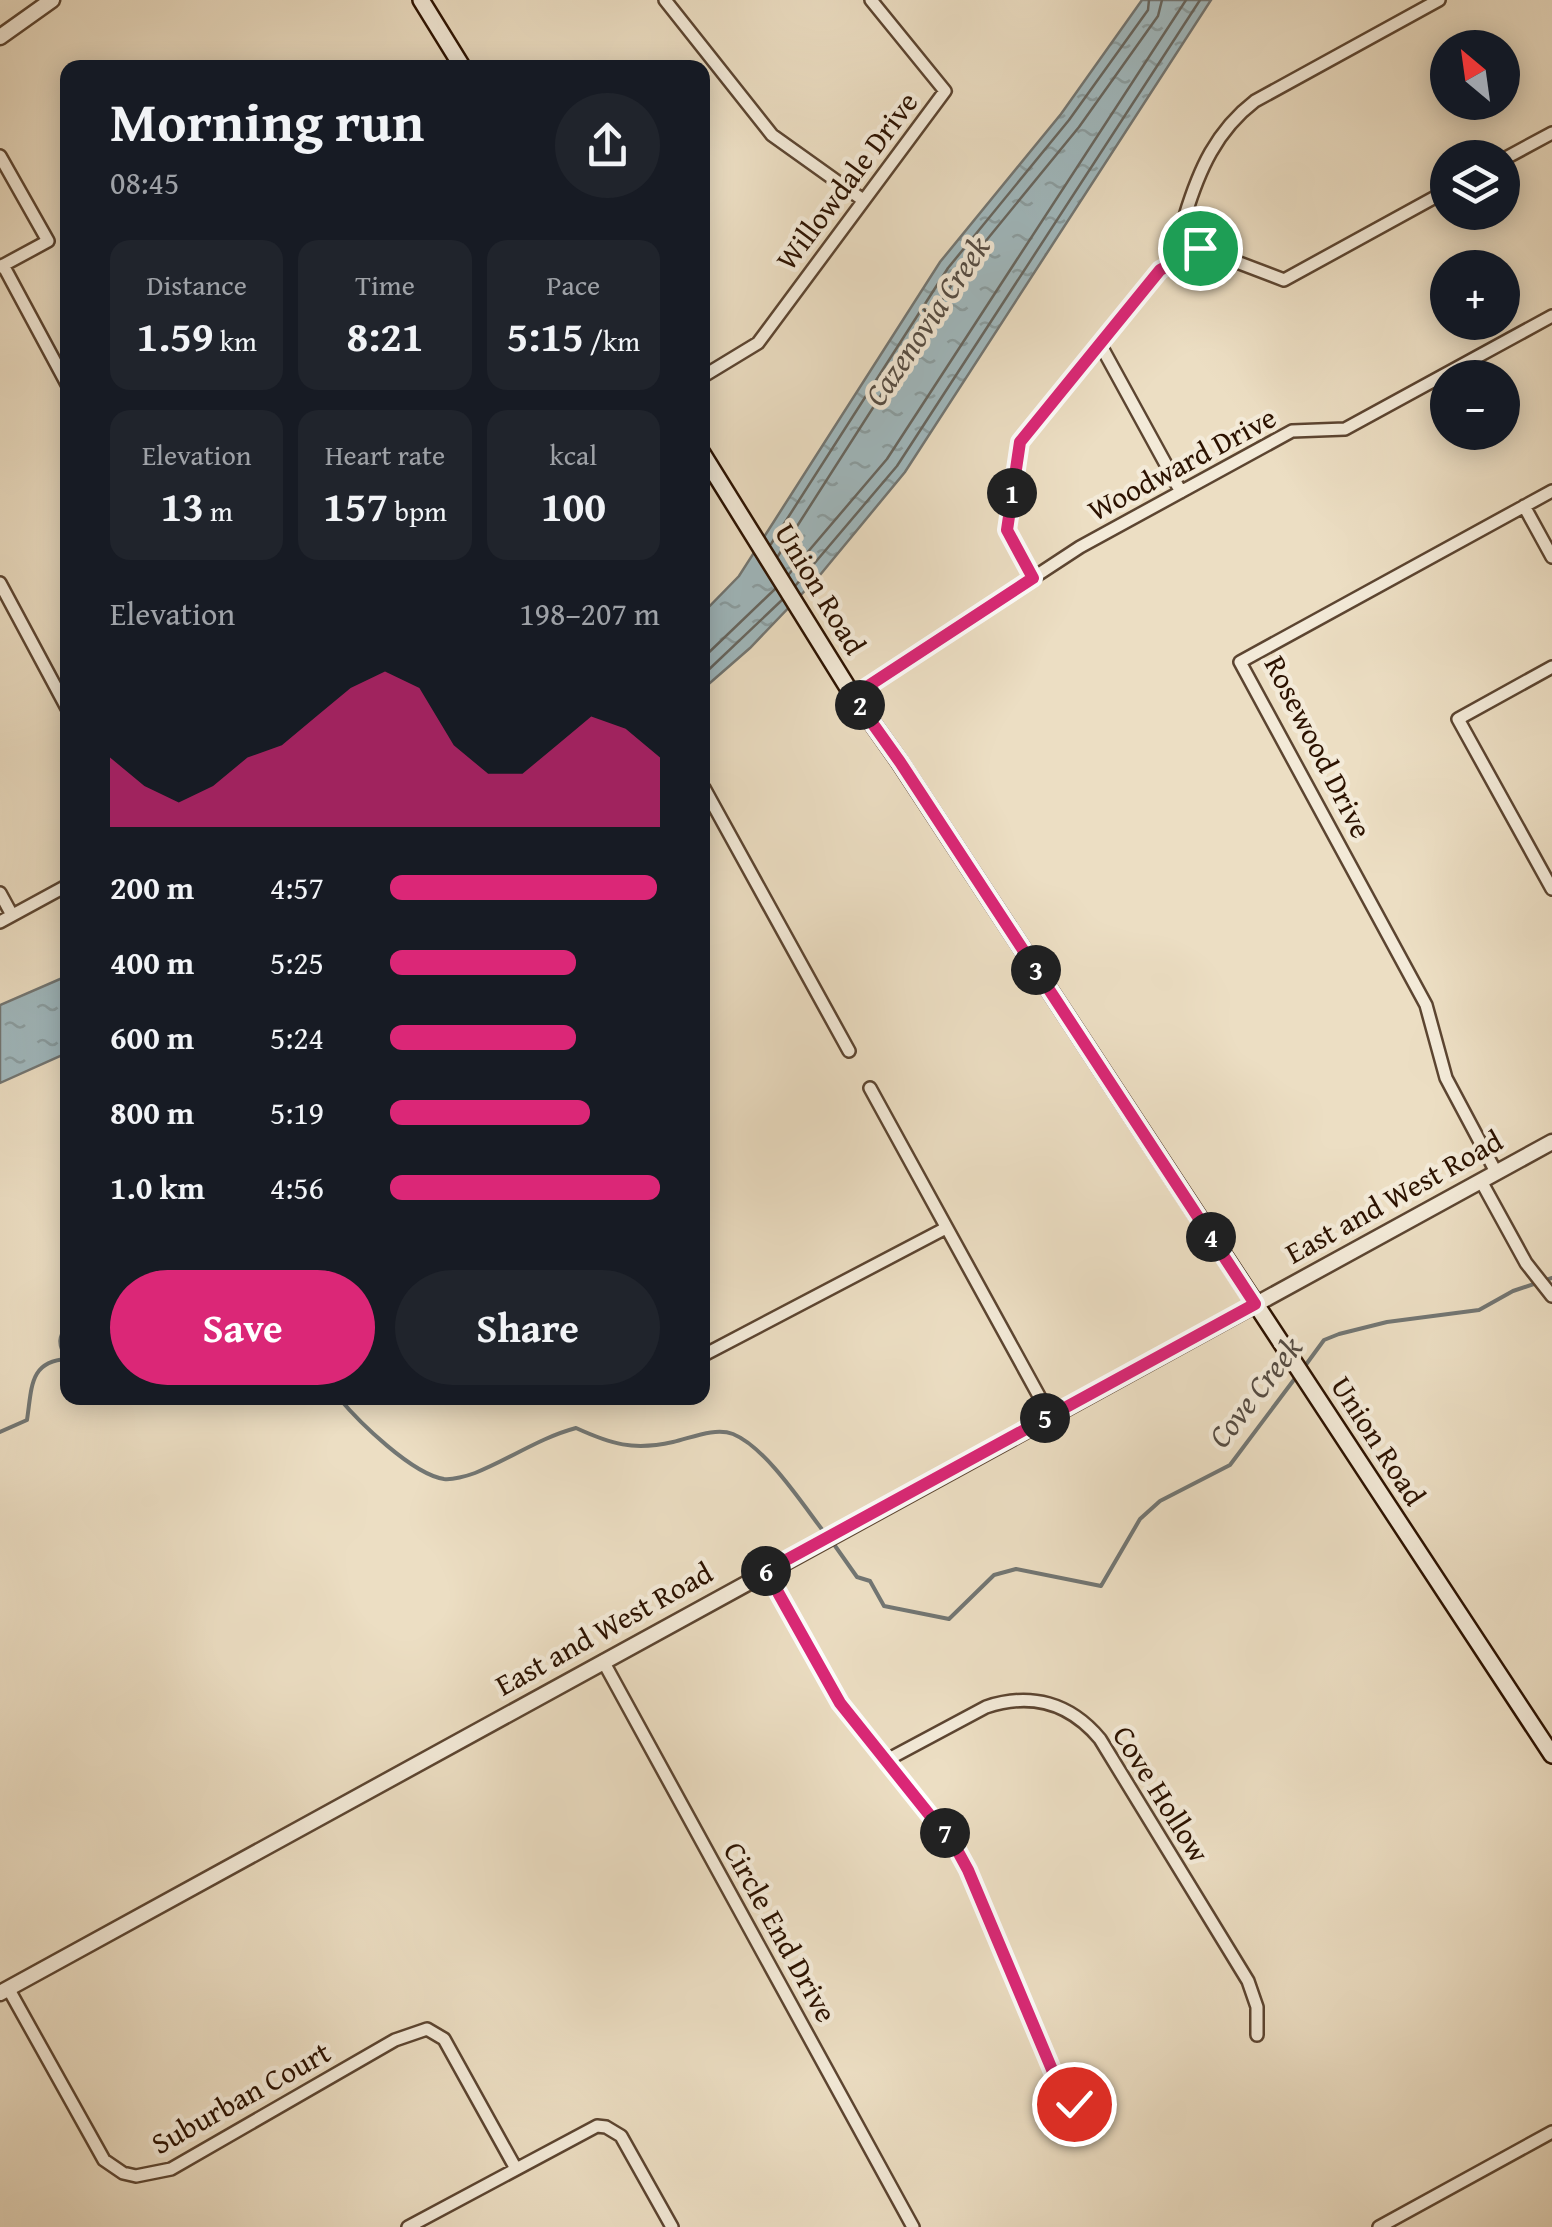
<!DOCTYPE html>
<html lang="en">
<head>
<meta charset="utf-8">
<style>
  body { margin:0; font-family:"Gentium Book Plus",serif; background:#20242c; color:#f1f3f6; height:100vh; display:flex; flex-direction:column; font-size:38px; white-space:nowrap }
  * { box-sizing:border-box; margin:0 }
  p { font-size:32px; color:#9ea1a6 }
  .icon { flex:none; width:55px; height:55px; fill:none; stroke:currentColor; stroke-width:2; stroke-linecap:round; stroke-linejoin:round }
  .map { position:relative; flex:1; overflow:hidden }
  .side { position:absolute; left:60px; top:60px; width:650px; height:1345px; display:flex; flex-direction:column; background:#171b24; border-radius:20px; box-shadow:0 5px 25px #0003 }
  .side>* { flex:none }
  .needle { width:65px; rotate:331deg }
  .tools { position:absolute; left:1430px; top:30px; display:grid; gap:20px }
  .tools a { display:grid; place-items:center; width:90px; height:90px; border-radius:50%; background:#171b24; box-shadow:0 5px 25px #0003; font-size:50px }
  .pin { position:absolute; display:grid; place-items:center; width:85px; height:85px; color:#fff; margin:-42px; border:5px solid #fff; border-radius:50%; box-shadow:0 2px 10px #0007 }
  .km { position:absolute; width:50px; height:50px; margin:-25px; border-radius:50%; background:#222; color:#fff; font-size:28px; line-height:50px; text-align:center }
  .round { display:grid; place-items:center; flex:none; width:105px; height:105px; border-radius:52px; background:#20242c }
  .headline { display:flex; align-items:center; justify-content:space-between; height:170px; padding:0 50px }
  h1 { font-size:55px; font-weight:700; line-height:75px }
  .figures { display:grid; grid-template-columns:repeat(3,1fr); gap:15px; height:170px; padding:10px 50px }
  .figures div { display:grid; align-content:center; border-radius:20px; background:#20242c; text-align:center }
  .figures b { font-size:42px; font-weight:700 }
  .figures small { font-size:28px; font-weight:400 }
  .figures p { font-size:28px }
  .chart { height:280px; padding:20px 50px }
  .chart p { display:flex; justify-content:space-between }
  .chart svg { width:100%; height:180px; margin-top:10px; fill:#db2777; opacity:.7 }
  .action { display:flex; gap:20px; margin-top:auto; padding:20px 50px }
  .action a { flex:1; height:115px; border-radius:60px; background:#db2777; color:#fff; font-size:40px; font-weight:700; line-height:115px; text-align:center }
  .action a+a { background:#20242c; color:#f1f3f6 }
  ul { padding:0 50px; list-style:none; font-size:32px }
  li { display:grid; grid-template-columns:160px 120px 1fr; align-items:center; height:75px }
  li i { height:25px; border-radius:12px; background:#db2777 }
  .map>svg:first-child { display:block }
</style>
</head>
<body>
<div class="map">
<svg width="1552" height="2227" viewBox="0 0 1552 2227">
  <defs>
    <pattern id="water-ripples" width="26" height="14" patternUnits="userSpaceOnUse" patternTransform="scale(2.5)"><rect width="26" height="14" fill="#a0b9bf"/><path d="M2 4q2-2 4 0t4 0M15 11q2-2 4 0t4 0" fill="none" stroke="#8a9ea2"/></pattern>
  </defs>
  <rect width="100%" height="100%" fill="#ecdec3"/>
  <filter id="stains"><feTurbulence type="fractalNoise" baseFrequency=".002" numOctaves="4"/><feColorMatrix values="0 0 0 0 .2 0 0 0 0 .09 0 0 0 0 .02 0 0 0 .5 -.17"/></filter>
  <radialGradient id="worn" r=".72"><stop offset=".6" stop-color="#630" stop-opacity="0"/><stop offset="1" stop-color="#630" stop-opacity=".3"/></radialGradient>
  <path fill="url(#water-ripples)" stroke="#727673" stroke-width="2.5" d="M1142,0H1211L905,472L820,575L750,648L703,689L702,614L739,576L940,262L1061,114Z
    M67,976V1053L0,1083V1005Z"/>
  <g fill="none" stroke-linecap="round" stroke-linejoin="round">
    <path stroke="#666660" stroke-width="2.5" d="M771,544L948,268L1069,120L1148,10L1149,0
      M778,556L958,275L1079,127L1158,16L1162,0
      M789,574L887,459L1186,0
      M796,585L897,466L1200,0
      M702,659L775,589
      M702,676L782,600"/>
    <path stroke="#727673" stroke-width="4" d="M1302,1370L1324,1340L1339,1334L1387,1322L1479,1310L1513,1291L1552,1278
      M339,1398C359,1422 412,1474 444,1479C452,1480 467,1476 475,1473C510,1459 539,1438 576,1428C611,1444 633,1451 673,1442C691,1438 715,1427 733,1434C767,1448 805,1508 827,1536
      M0,1432L27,1420C32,1388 29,1361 67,1359C57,1344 59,1337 68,1322
      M833,1543L857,1577L870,1581L884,1606L949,1619L994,1575L1016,1569L1101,1586L1140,1519L1160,1501L1230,1465L1296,1377"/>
    <defs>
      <path id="minor" d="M665,0L772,135L863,200
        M0,156L48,241L0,267
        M1502,160L1552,133
        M1173,263C1174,248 1181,231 1185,216C1199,170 1216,131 1255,101L1439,0
        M3,265L68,386
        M1100,344L1181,492
        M702,377L758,343L945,91L871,0
        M1524,506L1552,557
        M1033,578L1007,529L1020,442L1160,270L1200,248L1284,280L1448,190
        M0,583L68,710
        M1552,667L1458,719L1552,889
        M853,696L1080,547L1292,431L1345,429L1552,316
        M704,788L849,1051
        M0,893L12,915
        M0,922L68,885
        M870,1088L1050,1416
        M1496,1172L1446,1078L1426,1005L1240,662L1552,491
        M1481,1181L1526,1263L1552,1296
        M702,1356L946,1228
        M766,1571L840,1703L955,1848L968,1870L1053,2072L1074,2104L1099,2125
        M603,1661L913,2227
        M885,1761L986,1707C1031,1692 1070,1703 1100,1739L1248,1981L1257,2007V2035
        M8,1988L104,2160L123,2173L136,2176L171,2169L395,2040L427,2029L444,2039L515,2167
        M408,2227L597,2126L606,2127L621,2136L672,2227
        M1379,2227L1552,2132"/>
      <path id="tertiary" d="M0,37L52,0
        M0,1993L1552,1142"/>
      <path id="secondary" d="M421,0L463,68
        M702,453L853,696L899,761L1552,1755"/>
    </defs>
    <use href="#minor" stroke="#5c4531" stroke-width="16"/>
    <use href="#tertiary" stroke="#5c4531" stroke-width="19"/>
    <use href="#secondary" stroke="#2c1200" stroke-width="20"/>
    <use href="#minor" stroke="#f3ead8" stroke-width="11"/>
    <use href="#tertiary" stroke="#f3ead8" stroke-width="14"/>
    <use href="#secondary" stroke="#f3ead8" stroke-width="15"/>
  </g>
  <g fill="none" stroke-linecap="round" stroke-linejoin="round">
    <defs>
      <path id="route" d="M1074,2104L1053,2072L968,1870L956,1848L840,1703L766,1571L1255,1304L900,762L853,696L1033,578L1007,530L1020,442L1160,270L1200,248"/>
    </defs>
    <use href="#route" stroke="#fff" stroke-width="20"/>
    <use href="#route" stroke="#db2777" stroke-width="12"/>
  </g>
  <g text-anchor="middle" stroke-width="9" stroke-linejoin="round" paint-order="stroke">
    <g font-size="30" fill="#2c1200" stroke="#f3ead8">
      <text transform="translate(847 181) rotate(-53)" y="10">Willowdale Drive</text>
      <text transform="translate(1182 464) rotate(-28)" y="10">Woodward Drive</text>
      <text transform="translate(820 589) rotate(59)" y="10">Union Road</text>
      <text transform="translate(1318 747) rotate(63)" y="10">Rosewood Drive</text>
      <text transform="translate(1394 1197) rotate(-29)" y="10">East and West Road</text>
      <text transform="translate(1378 1441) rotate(57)" y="10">Union Road</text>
      <text transform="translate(604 1629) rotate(-29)" y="10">East and West Road</text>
      <text transform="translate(1161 1794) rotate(58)" y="10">Cove Hollow</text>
      <text transform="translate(780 1932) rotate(61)" y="10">Circle End Drive</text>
      <text transform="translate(241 2098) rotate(-29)" y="10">Suburban Court</text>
    </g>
    <g font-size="32" font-style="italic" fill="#554c43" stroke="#f3ead8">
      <text transform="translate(927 321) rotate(-56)" y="11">Cazenovia Creek</text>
      <text transform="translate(1255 1392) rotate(-52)" y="11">Cove Creek</text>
    </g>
  </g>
  <rect width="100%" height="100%" filter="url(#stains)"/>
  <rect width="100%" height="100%" fill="url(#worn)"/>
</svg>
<div class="tools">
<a><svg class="needle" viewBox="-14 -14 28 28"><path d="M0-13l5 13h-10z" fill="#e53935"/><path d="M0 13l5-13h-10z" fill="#9ea1a6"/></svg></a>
<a><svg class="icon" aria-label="layers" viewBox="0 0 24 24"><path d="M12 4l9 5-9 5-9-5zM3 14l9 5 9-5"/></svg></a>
<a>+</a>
<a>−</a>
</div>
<div class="pin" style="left:1200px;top:248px;background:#1e9e55"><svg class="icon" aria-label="arrive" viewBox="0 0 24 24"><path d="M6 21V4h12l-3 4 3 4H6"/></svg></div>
<div class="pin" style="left:1074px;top:2104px;background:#d93025"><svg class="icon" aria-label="check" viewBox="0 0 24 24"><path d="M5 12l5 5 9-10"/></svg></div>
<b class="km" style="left:1012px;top:493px">1</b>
<b class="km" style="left:860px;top:705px">2</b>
<b class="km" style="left:1036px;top:970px">3</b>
<b class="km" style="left:1211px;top:1237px">4</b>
<b class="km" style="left:1045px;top:1418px">5</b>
<b class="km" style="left:766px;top:1571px">6</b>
<b class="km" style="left:945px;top:1833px">7</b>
<section class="side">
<div class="headline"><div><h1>Morning run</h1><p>08:45</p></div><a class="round"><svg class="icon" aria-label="share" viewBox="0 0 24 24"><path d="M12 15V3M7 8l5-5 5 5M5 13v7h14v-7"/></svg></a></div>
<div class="figures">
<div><p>Distance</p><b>1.59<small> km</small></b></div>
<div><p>Time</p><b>8:21</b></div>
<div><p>Pace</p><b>5:15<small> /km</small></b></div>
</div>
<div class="figures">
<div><p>Elevation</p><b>13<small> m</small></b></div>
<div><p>Heart rate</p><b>157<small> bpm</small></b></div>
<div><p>kcal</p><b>100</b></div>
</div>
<div class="chart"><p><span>Elevation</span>198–207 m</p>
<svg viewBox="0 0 160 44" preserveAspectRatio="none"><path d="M0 44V27L10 34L20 38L30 34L40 27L50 24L60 17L70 10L80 6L90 10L100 24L110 31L120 31L130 24L140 17L150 20L160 27V44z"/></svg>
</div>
<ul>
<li><b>200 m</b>4:57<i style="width:99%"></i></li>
<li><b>400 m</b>5:25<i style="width:69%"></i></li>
<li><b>600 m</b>5:24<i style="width:69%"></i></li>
<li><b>800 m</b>5:19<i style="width:74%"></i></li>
<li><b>1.0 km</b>4:56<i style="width:100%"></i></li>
</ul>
<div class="action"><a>Save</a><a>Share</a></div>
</section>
</div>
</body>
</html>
